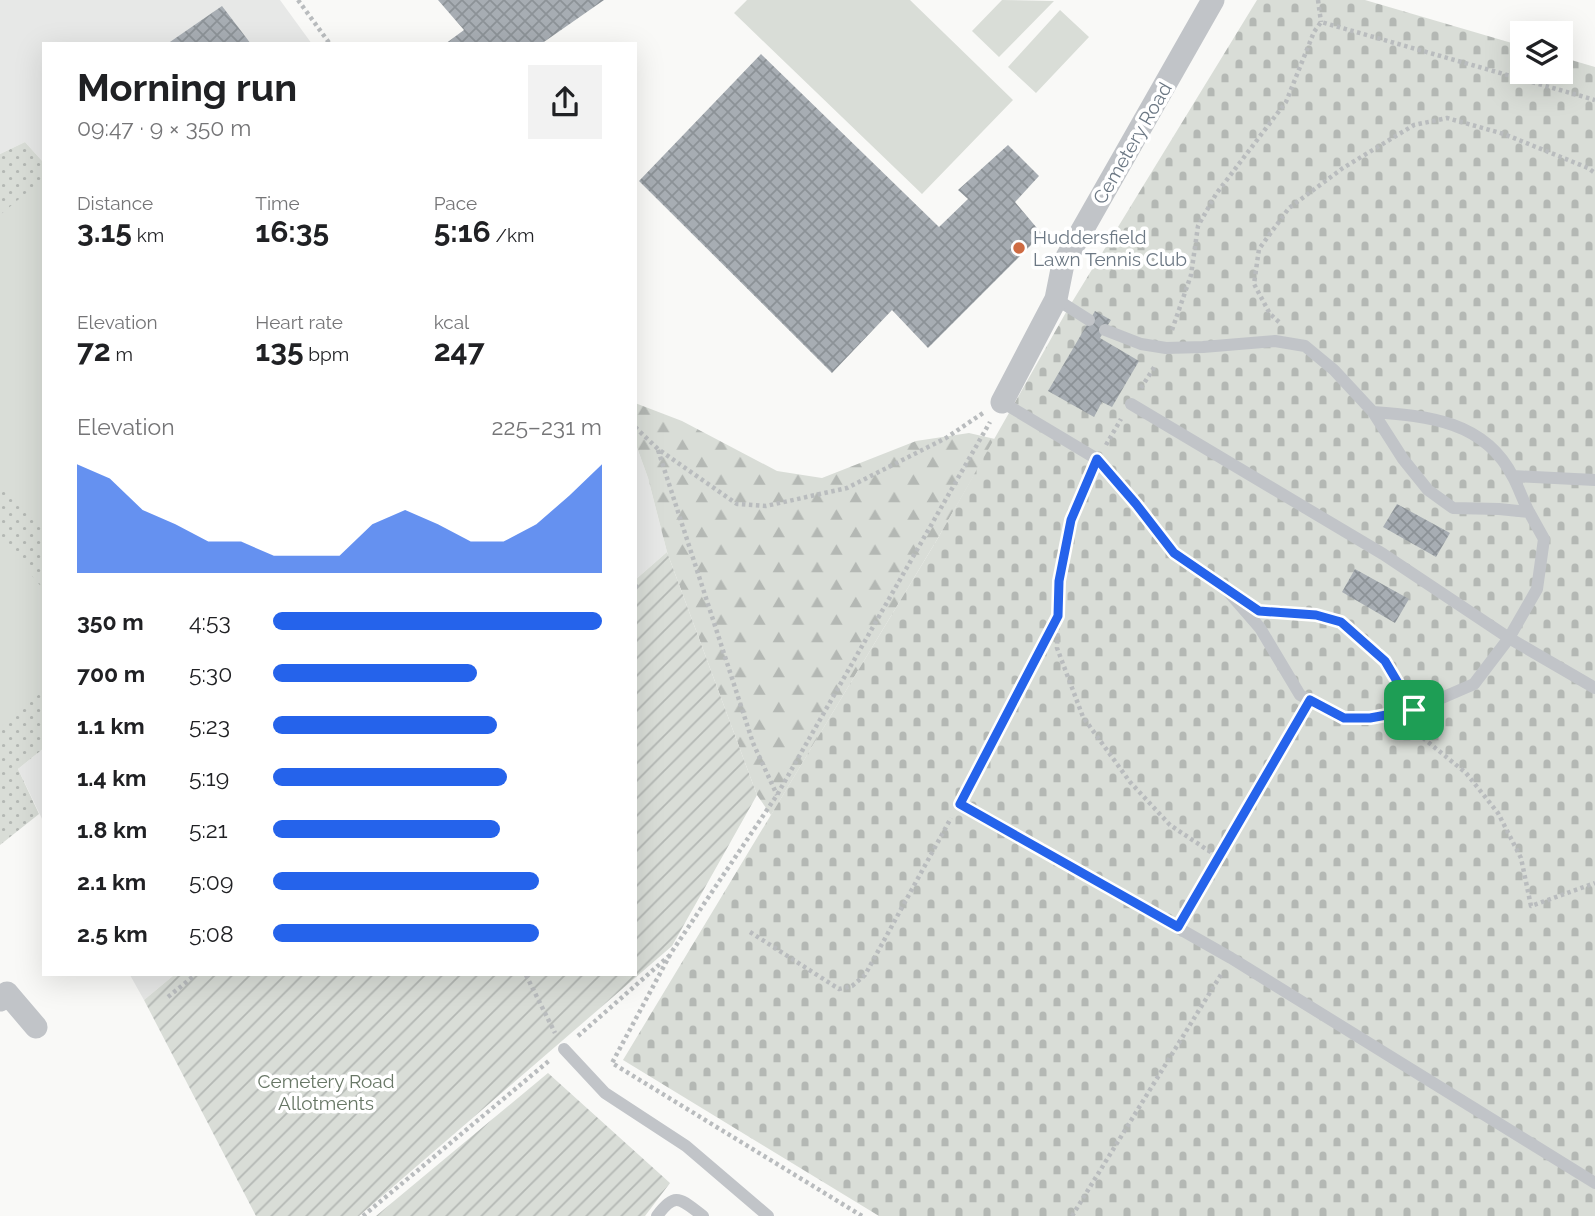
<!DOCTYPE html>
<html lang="en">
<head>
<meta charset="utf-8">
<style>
  body { margin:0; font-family:Raleway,sans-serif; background:#f2f2f2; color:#202124; height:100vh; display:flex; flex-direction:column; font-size:26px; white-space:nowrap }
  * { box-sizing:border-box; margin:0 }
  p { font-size:23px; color:#757577 }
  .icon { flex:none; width:38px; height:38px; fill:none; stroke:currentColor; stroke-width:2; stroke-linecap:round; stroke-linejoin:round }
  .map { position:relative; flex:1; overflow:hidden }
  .drawer { position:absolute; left:42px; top:42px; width:595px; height:934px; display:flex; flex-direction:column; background:#fff; border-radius:0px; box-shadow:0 7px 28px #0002 }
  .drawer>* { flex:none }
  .fabs { position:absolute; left:1510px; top:21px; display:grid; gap:14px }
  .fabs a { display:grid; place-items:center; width:63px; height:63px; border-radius:0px; background:#fff; box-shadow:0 7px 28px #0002; font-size:35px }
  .pin { position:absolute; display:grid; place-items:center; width:60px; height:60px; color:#fff; margin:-30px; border-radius:14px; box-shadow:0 4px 10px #0006 }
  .round { display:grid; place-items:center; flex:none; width:74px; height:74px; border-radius:0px; background:#f2f2f2 }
  .headline { display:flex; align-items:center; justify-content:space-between; height:119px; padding:0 35px }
  h1 { font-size:38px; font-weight:700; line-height:52px }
  .figures { display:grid; grid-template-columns:repeat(3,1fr); gap:10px; height:119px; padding:7px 35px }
  .figures div { display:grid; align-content:center }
  .figures b { font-size:30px; font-weight:700 }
  .figures small { font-size:19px; font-weight:400 }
  .figures p { font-size:19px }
  .chart { height:196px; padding:14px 35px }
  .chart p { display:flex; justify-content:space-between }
  .chart svg { width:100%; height:126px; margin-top:7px; fill:#2563eb; opacity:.7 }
  ul { padding:0 35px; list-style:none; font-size:23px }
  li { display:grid; grid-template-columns:112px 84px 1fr; align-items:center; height:52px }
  li i { height:18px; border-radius:9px; background:#2563eb }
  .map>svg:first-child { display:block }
</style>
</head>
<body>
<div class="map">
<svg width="1595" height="1216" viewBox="0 0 1595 1216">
  <defs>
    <pattern id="forest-firs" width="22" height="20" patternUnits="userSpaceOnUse" patternTransform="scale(1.75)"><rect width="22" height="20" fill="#d9ddd7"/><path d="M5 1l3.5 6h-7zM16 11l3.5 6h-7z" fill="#b4b8b4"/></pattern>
    <pattern id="cemetery-stones" width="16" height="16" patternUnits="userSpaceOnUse" patternTransform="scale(1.75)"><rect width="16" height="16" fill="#d9ddd7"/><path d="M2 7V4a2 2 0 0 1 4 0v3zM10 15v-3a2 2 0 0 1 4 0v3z" fill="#b4b8b4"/></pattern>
    <pattern id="park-dots" width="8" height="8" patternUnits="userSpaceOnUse" patternTransform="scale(1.75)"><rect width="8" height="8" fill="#d9ddd7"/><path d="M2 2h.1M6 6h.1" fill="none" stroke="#b4b8b4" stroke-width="1.8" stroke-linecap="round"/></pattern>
    <pattern id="garden-furrows" width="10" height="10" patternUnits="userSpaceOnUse" patternTransform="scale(1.75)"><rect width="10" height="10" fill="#d9ddd7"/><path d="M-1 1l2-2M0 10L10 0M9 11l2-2" fill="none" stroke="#b4b8b4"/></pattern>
    <pattern id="building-cross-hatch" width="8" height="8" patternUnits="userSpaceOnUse" patternTransform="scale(1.75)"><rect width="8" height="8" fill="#a7adb3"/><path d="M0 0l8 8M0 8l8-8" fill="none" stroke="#8c9297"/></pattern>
  </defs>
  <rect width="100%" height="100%" fill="#f9f9f7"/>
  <path fill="#e7e8e7" d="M0,0H280L312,44H44V163L25,142L0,154Z
    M635,442L648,478L667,552L635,580Z
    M44,748V823L18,769Z
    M130,975H174L144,1000Z"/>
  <path fill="url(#forest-firs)" d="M635,403L682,421L777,471L822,478L916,441L969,433L995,439L938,538L771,815L757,795L667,552L648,478L635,442Z"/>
  <path fill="url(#cemetery-stones)" d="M1257,0H1365L1522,46V72H1561V57L1595,67V1216H879L623,1060L938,538L1069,307Z"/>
  <path fill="url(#park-dots)" d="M25,142L44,163V748L18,769L39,814L0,845V154Z"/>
  <path fill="url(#garden-furrows)" d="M667,552L757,795L672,946L359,1216H256L144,1000L174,975H635V580Z
    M548,1073L670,1183L645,1216H376Z"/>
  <path fill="#d9ddd7" d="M747,0H910L1013,100L922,194L734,13Z
    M1002,0L1054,1L999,57L972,31Z
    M1060,10L1089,37L1036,93L1008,67Z
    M37,184L44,193V532L0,481V215Z
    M0,538L44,590V690L0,727Z"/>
  <path fill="url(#building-cross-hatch)" d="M438,0H604L541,44H445L464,30Z
    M222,6L251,44H167Z
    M761,54L939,227L968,199L958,190L1008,145L1039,176L1015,202L1042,234L928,348L892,310L832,373L639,181Z
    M1095,311L1111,320L1100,338L1139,361L1112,407L1102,402L1094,417L1048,391Z
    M1397,504L1450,533L1436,557L1383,527Z
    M1355,569L1409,599L1395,623L1342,592Z"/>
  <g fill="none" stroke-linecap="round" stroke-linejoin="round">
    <path stroke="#b9bcbe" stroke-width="4.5" stroke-dasharray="3.5 3.5" stroke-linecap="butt" d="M298,0L330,44
      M1318,0L1321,22
      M1279,322L1270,314L1254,284L1259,249L1289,208L1343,168L1414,125L1447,118L1504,134L1588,168L1595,173
      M1172,330L1191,275L1198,226L1216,194L1286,102L1314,32L1321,22L1595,100
      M1141,388L1155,366
      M635,427L658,449L737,504L766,506L847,488L946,438L983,413
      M1106,445L1121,419
      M658,450L753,743L777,795
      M1089,477L1071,520L1059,581L1057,648L1083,717L1130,782L1170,825L1218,857
      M635,587L640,583
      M1412,729L1466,773L1498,813L1521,858L1531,906L1595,883
      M967,789L1057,617
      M1187,911L1301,716
      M750,932L839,989L852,986L865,975L951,818
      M526,975L555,1033
      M168,997L195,975
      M578,1036L669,956
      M363,1216L550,1060
      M862,1216L612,1063L671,953L777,795L990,422
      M1072,1216L1222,973"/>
    <path stroke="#c1c4c8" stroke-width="12" d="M1056,299L1089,320
      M1002,402L1097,459L1136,504L1174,553L1227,590L1260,628L1300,695L1344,718H1370L1414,710L1474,684L1509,638L1537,589L1544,539L1529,512L1499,509L1453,508L1428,490L1403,459L1373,412L1334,370L1305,346L1275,341L1203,347L1166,348L1141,344L1105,330
      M1131,404L1383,554L1509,638L1595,688
      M1373,412C1428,416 1485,421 1513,477C1519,488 1523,501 1529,512
      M1513,476L1595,480
      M1242,600L1259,611L1316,615L1341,622L1385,661L1414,710
      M960,804L1231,958L1595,1183
      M564,1049L605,1093L686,1146L768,1216
      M657,1216C676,1190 681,1200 703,1216"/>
    <path stroke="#c1c4c8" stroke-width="23" d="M1002,402L1056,299L1063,264L1213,0
      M0,1000L7,993L36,1027"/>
  </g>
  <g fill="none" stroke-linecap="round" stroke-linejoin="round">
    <defs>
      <path id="route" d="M1097,459L1136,504L1174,553L1259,611L1316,615L1341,622L1385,661L1414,710L1370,718H1344L1310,700L1178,927L960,804L1058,616L1059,581L1071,520Z"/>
    </defs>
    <use href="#route" stroke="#fff" stroke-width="14"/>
    <use href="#route" stroke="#2563eb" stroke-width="9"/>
  </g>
  <circle fill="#ce6b42" stroke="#fff" stroke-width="2.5" cx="1019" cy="248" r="7"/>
  <g text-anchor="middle" stroke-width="7" stroke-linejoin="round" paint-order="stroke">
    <g font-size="19" fill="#6c7884" stroke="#fff">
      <text transform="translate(1132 143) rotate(-60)" y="7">Cemetery Road</text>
    </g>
    <g font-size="19" fill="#6c7884" stroke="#fff" text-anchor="start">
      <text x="1033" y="244">Huddersfield<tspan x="1033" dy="22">Lawn Tennis Club</tspan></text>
    </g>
    <g font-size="19" fill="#687766" stroke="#fff">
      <text x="326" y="1088">Cemetery Road<tspan x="326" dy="22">Allotments</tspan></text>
    </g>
  </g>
</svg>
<div class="fabs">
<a><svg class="icon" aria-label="layers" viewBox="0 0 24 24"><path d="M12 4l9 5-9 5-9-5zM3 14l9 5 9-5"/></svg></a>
</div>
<div class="pin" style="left:1414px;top:710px;background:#1e9e55"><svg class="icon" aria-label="arrive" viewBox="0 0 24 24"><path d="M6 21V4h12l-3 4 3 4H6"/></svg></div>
<section class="drawer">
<div class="headline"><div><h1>Morning run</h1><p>09:47 · 9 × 350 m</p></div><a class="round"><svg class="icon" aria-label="share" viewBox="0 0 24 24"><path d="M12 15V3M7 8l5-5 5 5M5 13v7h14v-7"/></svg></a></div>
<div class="figures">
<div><p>Distance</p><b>3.15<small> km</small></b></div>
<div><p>Time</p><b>16:35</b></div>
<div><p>Pace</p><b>5:16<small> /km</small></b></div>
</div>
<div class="figures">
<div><p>Elevation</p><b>72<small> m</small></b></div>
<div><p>Heart rate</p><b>135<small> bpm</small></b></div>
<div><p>kcal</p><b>247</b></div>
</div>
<div class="chart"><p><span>Elevation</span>225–231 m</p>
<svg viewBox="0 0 160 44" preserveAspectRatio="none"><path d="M0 44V6L10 11L20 22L30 27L40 33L50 33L60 38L70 38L80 38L90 27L100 22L110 27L120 33L130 33L140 27L150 17L160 6V44z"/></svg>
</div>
<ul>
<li><b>350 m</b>4:53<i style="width:100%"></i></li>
<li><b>700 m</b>5:30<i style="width:62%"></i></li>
<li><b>1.1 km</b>5:23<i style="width:68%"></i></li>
<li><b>1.4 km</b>5:19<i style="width:71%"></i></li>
<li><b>1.8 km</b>5:21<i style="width:69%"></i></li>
<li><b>2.1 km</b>5:09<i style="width:81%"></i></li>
<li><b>2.5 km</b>5:08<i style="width:81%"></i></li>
</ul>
</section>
</div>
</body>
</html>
